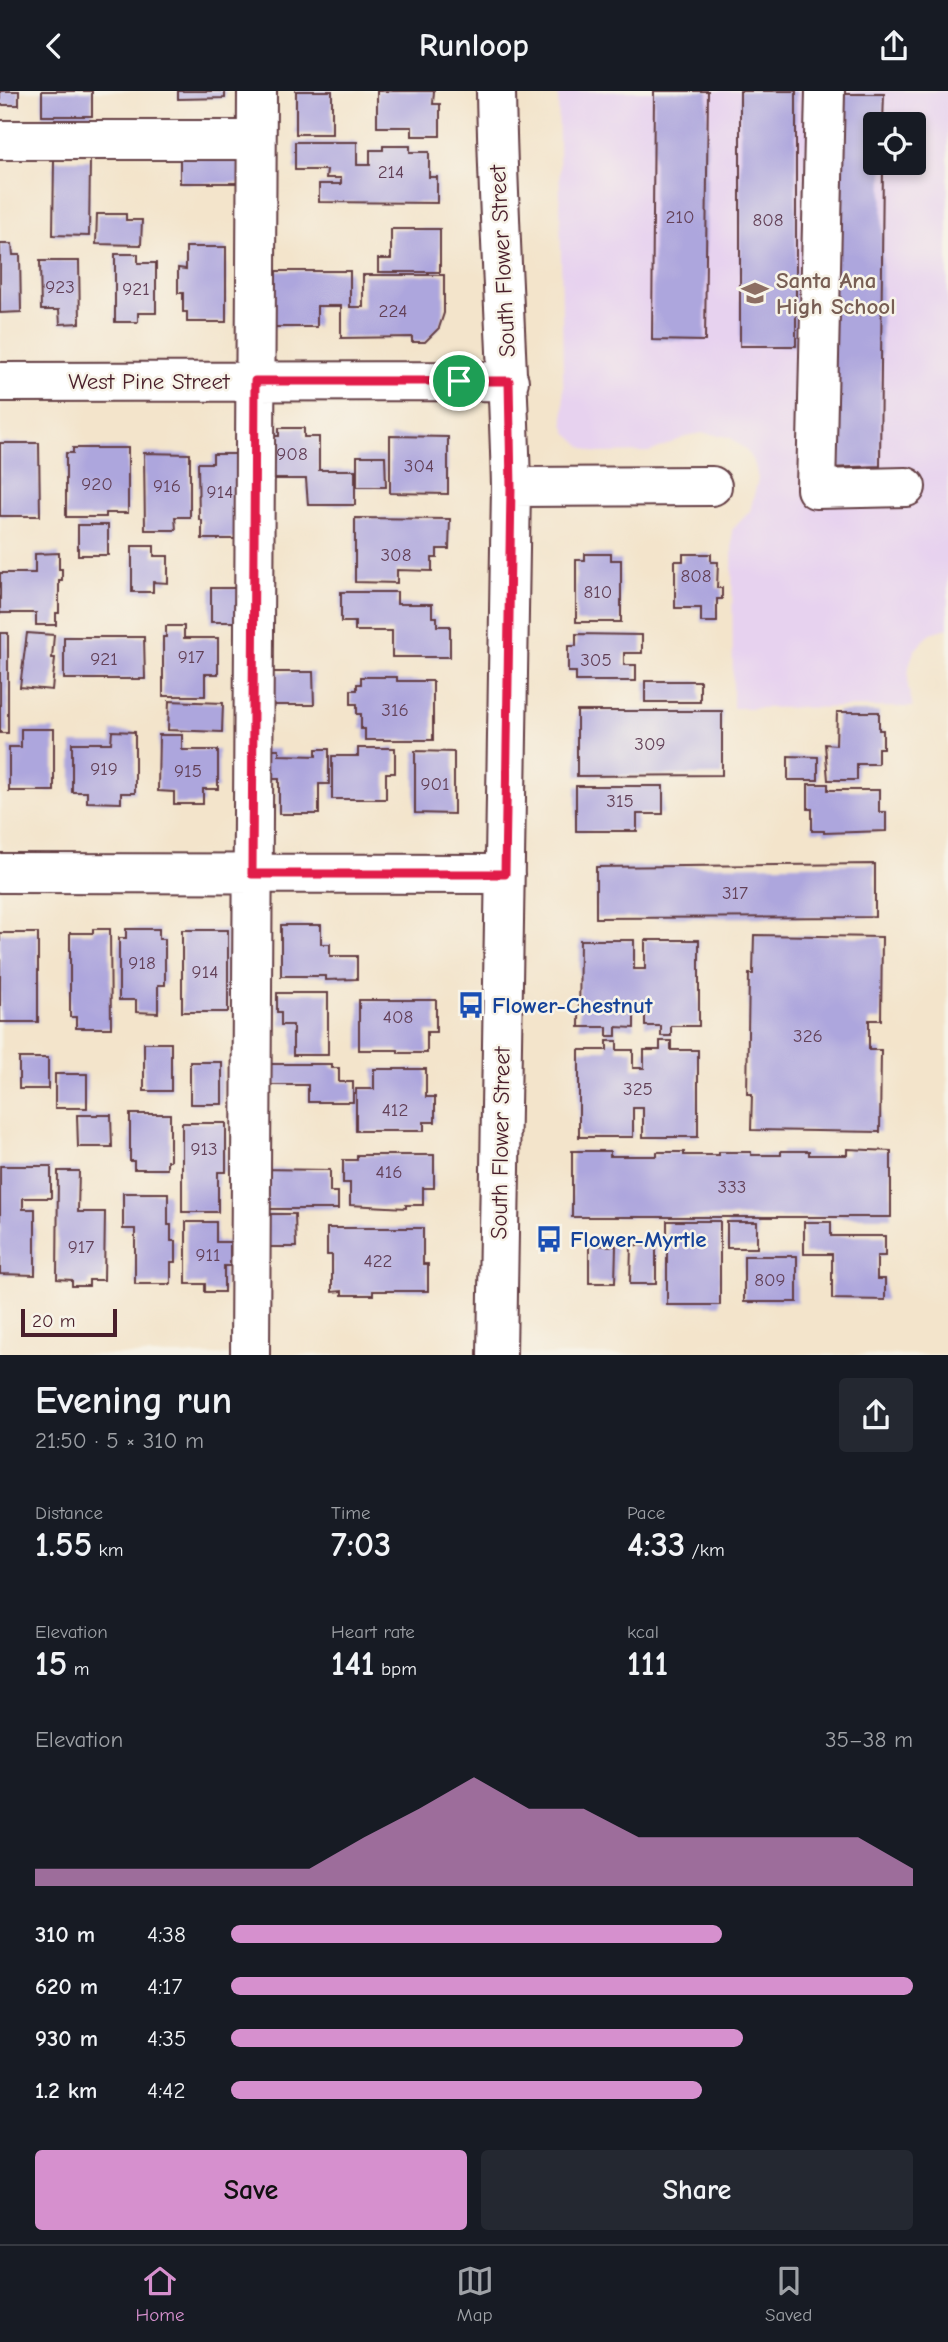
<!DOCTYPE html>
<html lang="en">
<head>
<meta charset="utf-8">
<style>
  body { margin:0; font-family:"Comic Neue",sans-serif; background:#242831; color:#f1f3f6; height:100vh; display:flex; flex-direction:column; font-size:26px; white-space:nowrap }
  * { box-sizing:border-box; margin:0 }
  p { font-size:23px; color:#9ea1a6 }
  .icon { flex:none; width:38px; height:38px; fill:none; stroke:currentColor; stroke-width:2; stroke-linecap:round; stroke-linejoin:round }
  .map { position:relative; height:1264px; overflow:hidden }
  .drawer { display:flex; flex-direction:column; background:#171b24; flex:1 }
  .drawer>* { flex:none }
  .fabs { position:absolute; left:863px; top:21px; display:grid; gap:14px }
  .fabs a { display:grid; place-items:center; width:63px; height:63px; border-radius:7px; background:#171b24; box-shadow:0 4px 10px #0003; font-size:35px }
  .scale { position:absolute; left:21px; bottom:18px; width:96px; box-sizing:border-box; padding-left:7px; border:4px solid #4a1f2b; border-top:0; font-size:19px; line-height:24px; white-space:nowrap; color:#4a1f2b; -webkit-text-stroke:5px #f7f3e8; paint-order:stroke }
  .pin { position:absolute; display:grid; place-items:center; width:60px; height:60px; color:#fff; margin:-30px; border:4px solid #fff; border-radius:50%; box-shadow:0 2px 7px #0007 }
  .round { display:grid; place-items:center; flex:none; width:74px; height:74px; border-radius:7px; background:#242831 }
  .headline { display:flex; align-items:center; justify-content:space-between; height:119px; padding:0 35px }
  h1 { font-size:38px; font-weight:800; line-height:52px }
  .figures { display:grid; grid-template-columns:repeat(3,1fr); gap:10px; height:119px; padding:7px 35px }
  .figures div { display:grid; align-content:center }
  .figures b { font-size:35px; font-weight:800 }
  .figures small { font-size:19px; font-weight:400 }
  .figures p { font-size:19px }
  .chart { height:196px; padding:14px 35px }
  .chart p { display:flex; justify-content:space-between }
  .chart svg { width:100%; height:126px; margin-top:7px; fill:#d690ce; opacity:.7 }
  .button { display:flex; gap:14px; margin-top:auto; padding:14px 35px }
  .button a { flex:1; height:80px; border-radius:7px; background:#d690ce; color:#111; font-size:28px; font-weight:800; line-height:80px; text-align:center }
  .button a+a { background:#242831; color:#f1f3f6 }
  ul { padding:0 35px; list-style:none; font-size:23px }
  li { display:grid; grid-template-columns:112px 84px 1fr; align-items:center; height:52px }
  li i { height:18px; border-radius:9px; background:#d690ce }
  header { display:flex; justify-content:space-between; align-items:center; height:91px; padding:0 35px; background:#171b24; font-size:32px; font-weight:800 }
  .tabs { display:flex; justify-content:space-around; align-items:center; height:98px; border-top:2px solid #363941; background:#171b24; font-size:19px; color:#9ea1a6 }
  .tabs a { display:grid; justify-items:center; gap:4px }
  .tabs .active { color:#d690ce }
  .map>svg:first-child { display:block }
</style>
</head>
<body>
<header><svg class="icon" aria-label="back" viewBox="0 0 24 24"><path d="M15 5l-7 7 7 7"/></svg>Runloop<svg class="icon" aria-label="share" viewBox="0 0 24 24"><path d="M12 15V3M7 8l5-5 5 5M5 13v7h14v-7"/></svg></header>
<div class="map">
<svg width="948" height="1264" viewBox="0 0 948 1264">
  <rect width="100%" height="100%" fill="#f7f3e8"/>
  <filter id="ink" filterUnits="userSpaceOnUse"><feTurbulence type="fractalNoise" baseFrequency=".0143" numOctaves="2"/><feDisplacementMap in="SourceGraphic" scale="14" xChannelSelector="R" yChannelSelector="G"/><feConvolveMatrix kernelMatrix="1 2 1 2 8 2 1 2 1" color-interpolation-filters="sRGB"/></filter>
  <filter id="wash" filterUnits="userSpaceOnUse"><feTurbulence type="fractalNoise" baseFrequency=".00686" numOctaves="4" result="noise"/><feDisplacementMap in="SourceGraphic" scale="28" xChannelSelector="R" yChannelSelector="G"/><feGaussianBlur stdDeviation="1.57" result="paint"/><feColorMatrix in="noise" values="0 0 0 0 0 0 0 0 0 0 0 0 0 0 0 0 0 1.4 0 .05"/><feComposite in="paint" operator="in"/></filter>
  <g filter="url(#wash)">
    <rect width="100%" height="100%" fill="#f3e4cb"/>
    <path fill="#e7d2ef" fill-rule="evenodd" d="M558,0H948V537L931,542L914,560L909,575L908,596L913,616L733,617L732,439L750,420L758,388L755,374L746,359L730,346L704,342L690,344L650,361L597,362L584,357L568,343L564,333ZM875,33H914V72H875Z"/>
    <g id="blocks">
      <path fill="#ada6dd" d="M0,0H19V14H0Z
        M42,0H92V25H42Z
        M178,0H225V7L178,8Z
        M296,0H332V43H296Z
        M377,0H434L433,13H440V45H412V36H377Z
        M654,0H708L705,250L652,249Z
        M740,0H796V255H740Z
        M832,3H884L883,33H875V72H883L880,375L827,377Z
        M295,51H357V74H370V59H383V55H410V61H429V86H437V112L319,111V93H341V87H326L327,79H295Z
        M180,62H240V92H180Z
        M54,69H90L89,145L53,144Z
        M97,123H126V129H142L141,154L96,153Z
        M391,138H440V181H378V168H391Z
        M0,153H12L13,164H20L21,221L0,222Z
        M186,156H226V231H187V221H183V202H178V177L186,178Z
        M115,163H138V172H156V222H138V231H115Z
        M40,170H79L80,232L60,233L59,219H41Z
        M267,180H350V216H363V184H444V222L439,237L425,251H412V246L341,247V215H317V236H266Z
        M279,337H304V346H319V379H355V414H308L306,388H264V345H279Z
        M390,345L448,346V403L390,402Z
        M0,352H39L40,425H0Z
        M73,357H128V422H106V426H66V362H73Z
        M144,362L190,363V426H175L176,439H145Z
        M213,363H241L237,448H202V429H199L198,372H213Z
        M357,365H385L386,396H357Z
        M355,427L450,428L449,458H437V467H432V480L397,479V492L355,491Z
        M78,434H108V464H78Z
        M132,455H154V465H168V492L153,491V501H132Z
        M59,462V478H62V489H59V522H56V534H36V522H0V482H35V463Z
        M585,463H611V469H621V531H576V469H585Z
        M683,463H711V471H718L717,497H722V508H717V531H701V517H675V470H683Z
        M211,497H239V531H211Z
        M341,501H397V513H432V526H437V535H450V566H392V540H355V531H341Z
        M166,535H184V547H218V583H205V605H163V546H166Z
        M0,542H8V642H0Z
        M27,542L54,544L52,567H55L52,599L20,596Z
        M576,543L642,544V562H624V574H636V590H576V581H568V555H576Z
        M64,546H144L145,588H64Z
        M267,581H313L314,614H267Z
        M361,586H397V590H433V649H365V638H361V623H357V613H351V599H357V593H361Z
        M645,590H700V611H645Z
        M169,610L223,612L222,641L168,639Z
        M577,620H722V684L577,685Z
        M837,621H879V639H883V657H878V673H857V689H828L825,653L836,654Z
        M21,638H54V700H9V656H21Z
        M112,640L135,641V702H121V712L87,711V701H72V652H111Z
        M159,644H182V659H218V698H203V713H174V701L158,700Z
        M358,657H395V682H386V708H332V665H358Z
        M261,658H279V664L316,665V658H329V693H319V723H279V688H261Z
        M415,660L454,661V723L415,722Z
        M788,665L818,666V689H788Z
        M808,693H828V699H879V721H886V740L824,742V740H812V718H808Z
        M576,695H663V723H637V740H576Z
        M875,773V826L596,827V776Z
        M281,834H321V853H330V865H357V888L326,889V885H281Z
        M93,838H110L111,937H76V926H70V842H93Z
        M126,838H159V848H165V894H158V922L136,921V909H119V847H126Z
        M182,839H228V921H182Z
        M0,842H38V931H0Z
        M754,844L882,846L881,929H869V959H881L880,1041L751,1039L752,1003H747L749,883H753Z
        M580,849H634V878H645V849H699V935H671V945H661V935H645V918H634V937L616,936V945H607V936H579Z
        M277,902H328V964H293V934H281V921H277Z
        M359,909H436V941H427V962H398V959H359Z
        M607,950H617V959H633V977H644V959H660V950H671V959H698V1046H643V1017H633V1046H579V959H607Z
        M144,952H171V1000H144Z
        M19,967H48V998H19Z
        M190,971H222V1013H190Z
        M268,973H332V977H339V991H353V1011H308V994H268Z
        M374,978H426V1006H435V1031H424V1040H356V998H374Z
        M55,983H87V1017H55Z
        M130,1023H170V1070H167V1078H134V1070H130Z
        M77,1024H111L112,1056H78Z
        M182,1032H226V1081H218V1121H182Z
        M847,1058L891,1060V1126H572V1060H610V1065H657V1061H684V1064H719V1061H751V1064H781V1060H809V1064H847Z
        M357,1064H434V1097H423V1114H406V1117L350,1114V1092H343V1069H357Z
        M0,1075H51V1107H23V1118H35V1184L0,1183Z
        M258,1078L330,1079V1101H338V1118H258Z
        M58,1080H79L78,1121H105L104,1189H89V1195H72V1189L57,1188Z
        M123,1102H168V1134H171V1150H176V1171H171V1193H135V1138H123Z
        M261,1123H295L296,1156H261Z
        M667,1130H720V1214H667Z
        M186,1131H216V1151H230V1175H224V1201H205V1193H186Z
        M727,1131H757V1157H727Z
        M804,1131H831V1145H885V1165H877V1188H885V1209L832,1208V1163H804Z
        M327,1137H423V1173H428V1200H373V1204H342V1200L332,1201V1164H327Z
        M589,1154L616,1155L615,1192H589Z
        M631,1154L656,1155V1193H630Z
        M744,1165H797V1211H744Z"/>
    </g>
  </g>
  <g filter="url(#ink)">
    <use href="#blocks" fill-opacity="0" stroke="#633d43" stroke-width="2"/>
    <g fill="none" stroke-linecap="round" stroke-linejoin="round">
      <defs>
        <path id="minor" d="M496,0C498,132 508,264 511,396L497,1264
          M825,0L816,398L906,396
          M0,49H256
          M0,291L509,290
          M511,396L712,395
          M0,782L505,783
          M250,1264L257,0"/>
      </defs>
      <use href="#minor" stroke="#633d43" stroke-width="42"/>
      <use href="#minor" stroke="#fff" stroke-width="38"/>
    </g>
  </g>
  <g fill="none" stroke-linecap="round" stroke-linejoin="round" filter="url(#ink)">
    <defs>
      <path id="route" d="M255,290H509L511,396L505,783H252Z"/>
    </defs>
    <use href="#route" stroke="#fff" stroke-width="14"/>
    <use href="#route" stroke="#e11d48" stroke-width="9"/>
  </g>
  <defs>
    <symbol id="school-bare" viewBox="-9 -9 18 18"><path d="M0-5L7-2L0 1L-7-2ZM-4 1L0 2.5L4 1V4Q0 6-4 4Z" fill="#8d6e63" stroke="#f7f3e8" stroke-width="2.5" paint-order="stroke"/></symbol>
    <symbol id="bus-bare" viewBox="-9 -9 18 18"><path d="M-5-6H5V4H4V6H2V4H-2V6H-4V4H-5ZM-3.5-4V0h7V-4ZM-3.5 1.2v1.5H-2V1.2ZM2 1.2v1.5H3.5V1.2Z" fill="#1a4fb4" stroke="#f7f3e8" stroke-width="2.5" paint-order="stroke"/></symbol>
  </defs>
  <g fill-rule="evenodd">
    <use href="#school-bare" x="736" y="183" width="38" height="38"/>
    <use href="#bus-bare" x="452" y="895" width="38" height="38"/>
    <use href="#bus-bare" x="530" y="1129" width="38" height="38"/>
  </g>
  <g text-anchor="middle" stroke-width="5" stroke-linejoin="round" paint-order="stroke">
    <g font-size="19" fill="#634158">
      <text x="391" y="87">214</text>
      <text x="680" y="132">210</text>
      <text x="768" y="135">808</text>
      <text x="60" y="202">923</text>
      <text x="136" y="204">921</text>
      <text x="393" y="226">224</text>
      <text x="292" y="369">908</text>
      <text x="419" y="381">304</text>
      <text x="97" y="399">920</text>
      <text x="167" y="401">916</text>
      <text x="220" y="407">914</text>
      <text x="396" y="470">308</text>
      <text x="696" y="491">808</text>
      <text x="598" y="507">810</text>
      <text x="191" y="572">917</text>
      <text x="104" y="574">921</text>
      <text x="596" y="575">305</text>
      <text x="395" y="625">316</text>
      <text x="650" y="659">309</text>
      <text x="104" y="684">919</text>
      <text x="188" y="686">915</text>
      <text x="435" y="699">901</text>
      <text x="620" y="716">315</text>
      <text x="735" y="808">317</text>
      <text x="142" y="878">918</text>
      <text x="205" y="887">914</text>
      <text x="398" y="932">408</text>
      <text x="808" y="951">326</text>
      <text x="638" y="1004">325</text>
      <text x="395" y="1025">412</text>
      <text x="204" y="1064">913</text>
      <text x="389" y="1087">416</text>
      <text x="732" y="1102">333</text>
      <text x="81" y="1162">917</text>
      <text x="208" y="1170">911</text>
      <text x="378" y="1176">422</text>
      <text x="770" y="1195">809</text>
    </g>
    <g font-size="23" fill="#4a1f2b" stroke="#f7f3e8">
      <text transform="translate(502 170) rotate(-93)" y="8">South Flower Street</text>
      <text x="149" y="298">West Pine Street</text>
      <text transform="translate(500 1052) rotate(-89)" y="8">South Flower Street</text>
    </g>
    <g font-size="23" font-weight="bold" fill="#785e54" stroke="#f7f3e8" text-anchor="start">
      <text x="776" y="197">Santa Ana<tspan x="776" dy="26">High School</tspan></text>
    </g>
    <g font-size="23" font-weight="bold" fill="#164399" stroke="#f7f3e8" text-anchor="start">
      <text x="492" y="922">Flower-Chestnut</text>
      <text x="570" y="1156">Flower-Myrtle</text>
    </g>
  </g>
</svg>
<div class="fabs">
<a><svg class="icon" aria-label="locate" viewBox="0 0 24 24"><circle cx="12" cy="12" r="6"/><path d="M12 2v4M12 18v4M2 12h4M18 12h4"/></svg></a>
</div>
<div class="scale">20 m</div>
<div class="pin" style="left:459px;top:290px;background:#1e9e55"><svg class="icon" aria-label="arrive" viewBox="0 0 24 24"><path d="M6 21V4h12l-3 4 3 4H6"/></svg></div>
</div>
<section class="drawer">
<div class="headline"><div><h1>Evening run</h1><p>21:50 · 5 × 310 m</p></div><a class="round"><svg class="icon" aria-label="share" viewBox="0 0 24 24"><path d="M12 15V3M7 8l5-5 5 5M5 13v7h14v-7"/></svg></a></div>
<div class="figures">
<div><p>Distance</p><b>1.55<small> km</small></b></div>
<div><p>Time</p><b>7:03</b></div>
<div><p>Pace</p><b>4:33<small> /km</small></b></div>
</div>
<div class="figures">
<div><p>Elevation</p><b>15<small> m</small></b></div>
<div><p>Heart rate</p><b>141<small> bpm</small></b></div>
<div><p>kcal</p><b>111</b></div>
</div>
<div class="chart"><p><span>Elevation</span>35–38 m</p>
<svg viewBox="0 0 160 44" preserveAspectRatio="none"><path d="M0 44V38L10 38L20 38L30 38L40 38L50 38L60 27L70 17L80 6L90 17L100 17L110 27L120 27L130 27L140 27L150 27L160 38V44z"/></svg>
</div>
<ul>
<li><b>310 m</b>4:38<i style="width:72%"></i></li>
<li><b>620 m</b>4:17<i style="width:100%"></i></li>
<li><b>930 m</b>4:35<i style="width:75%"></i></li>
<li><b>1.2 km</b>4:42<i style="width:69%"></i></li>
</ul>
<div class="button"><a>Save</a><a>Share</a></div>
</section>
<nav class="tabs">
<a class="active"><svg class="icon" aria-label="home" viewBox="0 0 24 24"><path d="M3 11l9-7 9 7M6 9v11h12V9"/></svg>Home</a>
<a><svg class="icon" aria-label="map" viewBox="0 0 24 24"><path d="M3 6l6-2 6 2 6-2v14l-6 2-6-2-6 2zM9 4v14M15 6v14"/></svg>Map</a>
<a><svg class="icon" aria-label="saved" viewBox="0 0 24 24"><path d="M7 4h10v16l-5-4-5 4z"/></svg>Saved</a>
</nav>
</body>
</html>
